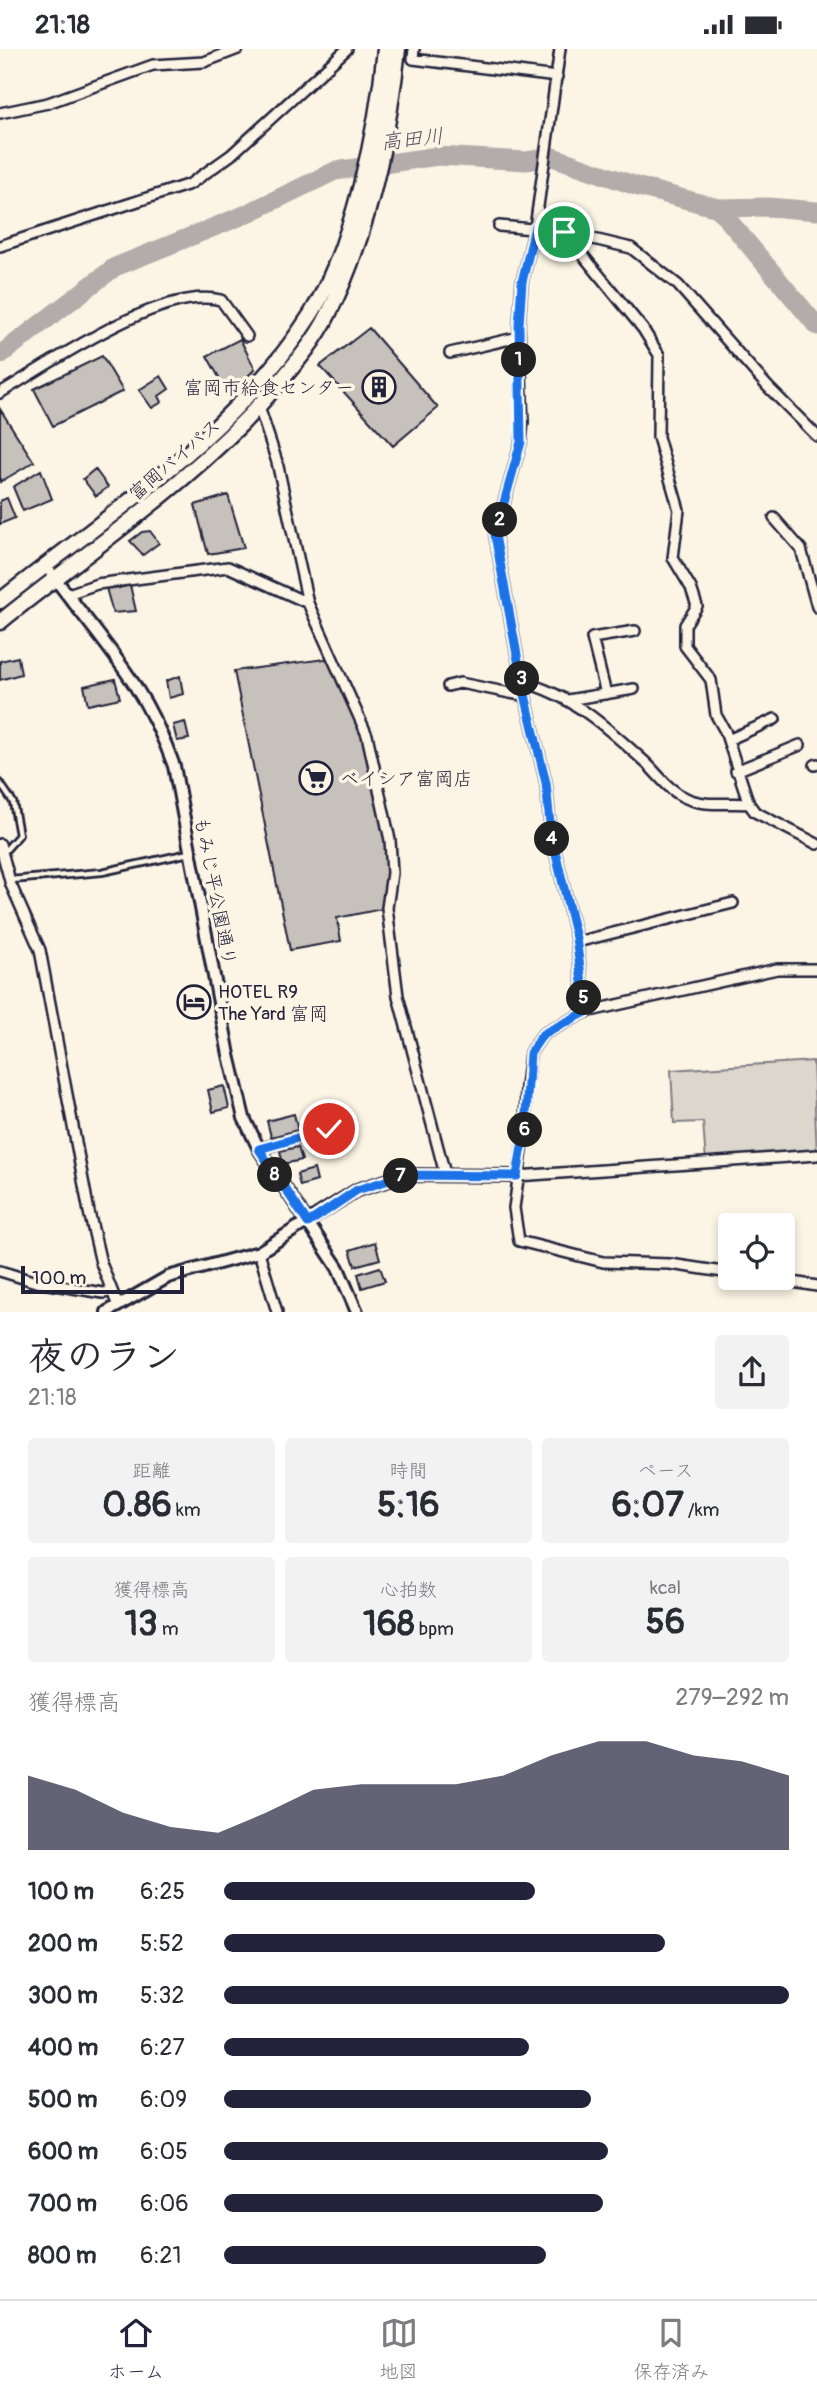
<!DOCTYPE html>
<html lang="ja">
<head>
<meta charset="utf-8">
<style>
  body { margin:0; font-family:Pangolin,"Klee One",sans-serif; background:#f2f2f3; color:#2b2b33; height:100vh; display:flex; flex-direction:column; font-size:26px; white-space:nowrap }
  * { box-sizing:border-box; margin:0 }
  p { font-size:23px; color:#7c7c81 }
  .icon { flex:none; width:38px; height:38px; fill:none; stroke:currentColor; stroke-width:2; stroke-linecap:round; stroke-linejoin:round }
  .map { position:relative; height:1263px; overflow:hidden }
  .side { display:flex; flex-direction:column; background:#fff; flex:1 }
  .side>* { flex:none }
  .buttons { position:absolute; left:718px; top:1164px; display:grid; gap:14px }
  .buttons a { display:grid; place-items:center; width:77px; height:77px; border-radius:7px; background:#fff; box-shadow:0 4px 10px #0003; font-size:35px }
  .scale { position:absolute; left:21px; bottom:18px; width:163px; box-sizing:border-box; padding-left:7px; border:4px solid #22223b; border-top:0; font-size:19px; line-height:24px; white-space:nowrap; color:#22223b; -webkit-text-stroke:5px #fcf5e5; paint-order:stroke }
  .pin { position:absolute; display:grid; place-items:center; width:60px; height:60px; color:#fff; margin:-30px; border:4px solid #fff; border-radius:50%; box-shadow:0 2px 7px #0007 }
  .km { position:absolute; width:35px; height:35px; margin:-18px; border-radius:50%; background:#222; color:#fff; font-size:19px; line-height:35px; text-align:center }
  .round { display:grid; place-items:center; flex:none; width:74px; height:74px; border-radius:7px; background:#f2f2f3 }
  .summary { display:flex; align-items:center; justify-content:space-between; height:119px; padding:0 28px }
  h1 { font-size:38px; font-weight:700; line-height:52px }
  .figures { display:grid; grid-template-columns:repeat(3,1fr); gap:10px; height:119px; padding:7px 28px }
  .figures div { display:grid; align-content:center; border-radius:7px; background:#f2f2f3; text-align:center }
  .figures b { font-size:35px; font-weight:700 }
  .figures small { font-size:19px; font-weight:400 }
  .figures p { font-size:19px }
  .chart { height:196px; padding:14px 28px }
  .chart p { display:flex; justify-content:space-between }
  .chart svg { width:100%; height:126px; margin-top:7px; fill:#22223b; opacity:.7 }
  ul { padding:0 28px; list-style:none; font-size:23px }
  li { display:grid; grid-template-columns:112px 84px 1fr; align-items:center; height:52px }
  li i { height:18px; border-radius:9px; background:#22223b }
  .status { display:flex; justify-content:space-between; align-items:center; height:49px; padding:0 35px; background:#fff; direction:ltr }
  .status svg { height:19px; fill:currentColor }
  .tabs { display:flex; justify-content:space-around; align-items:center; height:98px; border-top:2px solid #e1e1e2; background:#fff; font-size:19px; color:#7c7c81 }
  .tabs a { display:grid; justify-items:center; gap:4px }
  .tabs .selected { color:#22223b }
  .map>svg:first-child { display:block }
</style>
</head>
<body>
<div class="status"><b>21:18</b><svg viewBox="0 0 49 12"><path d="M0 12V9h3v3zM5 12V6h3v6zM10 12V3h3v9zM15 12V0h3v12zM26 1h20v11H26zM47 4h2v5h-2z"/></svg></div>
<div class="map">
<svg width="817" height="1263" viewBox="0 0 817 1263">
  <rect width="100%" height="100%" fill="#fcf5e5"/>
  <filter id="ink" filterUnits="userSpaceOnUse"><feTurbulence type="fractalNoise" baseFrequency=".0143" numOctaves="2"/><feDisplacementMap in="SourceGraphic" scale="14" xChannelSelector="R" yChannelSelector="G"/><feConvolveMatrix kernelMatrix="1 2 1 2 8 2 1 2 1" color-interpolation-filters="sRGB"/></filter>
  <g filter="url(#ink)">
    <path fill="#dcd6cc" stroke="#7f7c84" stroke-width="2" d="M813,1012L817,1106L706,1113L703,1073L674,1074L671,1021Z"/>
    <g fill="none" stroke-linecap="round" stroke-linejoin="round">
      <path stroke="#b2adab" stroke-width="19" d="M718,159L768,158L817,162
        M0,306L115,218L244,166L335,122L438,107L526,112L553,108L639,138L718,159L817,277"/>
    </g>
    <path fill="#c6c1bb" stroke="#22223b" stroke-width="2" d="M369,279L438,359L393,397L320,317Z
      M240,290L255,320L229,346L207,307Z
      M102,307L123,342L53,377L34,340Z
      M161,327L169,340L159,347L162,353L152,359L139,341Z
      M0,360L34,413L0,433Z
      M95,420L108,438L96,447L83,430Z
      M41,421L52,450L23,462L13,438Z
      M228,446L244,499L208,505L195,456Z
      M7,449L15,469L0,475V452Z
      M150,482L159,494L143,506L130,492L142,483Z
      M118,536L119,539L130,536L136,562L113,564L106,539Z
      M18,608L21,625L0,631V612Z
      M332,609L367,686L392,824L387,859L337,869L341,892L290,901L234,622Z
      M180,627L183,645L169,649L166,632Z
      M115,630L120,649L88,656L84,637Z
      M185,673L189,690L177,692L173,676Z
      M224,1037L229,1059L213,1063L208,1041Z
      M294,1065L298,1081L271,1088L267,1072Z
      M298,1098L302,1111L283,1115L280,1102Z
      M314,1120L317,1132L300,1137L297,1125Z
      M375,1193L380,1210L355,1217L350,1201Z
      M380,1218L385,1232L362,1239L358,1225Z"/>
    <g fill="none" stroke-linecap="round" stroke-linejoin="round">
      <defs>
        <path id="service" d="M0,734L13,753L19,786L4,803
          M11,831L102,823L189,804"/>
        <path id="minor" d="M414,0L413,10L557,28
          M560,0L535,179L522,233L519,276L523,373L521,393L495,486L522,633L546,734L551,785L576,889L586,963
          M0,64L48,54L153,16L204,13L238,0
          M499,177L564,183L631,199L678,236L768,338L817,387
          M564,183L643,280L659,306L658,388L679,461L673,509L691,539L697,557L685,576V597L711,631L716,666L725,682L749,755L755,763L817,795
          M0,197L190,135L231,106L347,0
          M450,304L519,288
          M0,344C51,314 162,236 221,251L247,287
          M259,358L277,413L308,554L367,686L390,791L392,824L387,859L398,947L445,1125
          M774,469L801,500L817,558
          M68,545L97,535L228,518L308,554
          M522,633C571,645 609,680 646,714C659,726 669,742 686,749C705,758 729,753 749,755
          M448,637L460,634L525,647
          M606,645L592,589L635,582
          M568,651L634,640
          M728,691L775,670
          M815,716L817,715
          M736,722L800,696
          M0,795L11,836L40,901L89,1163L101,1214L118,1257
          M577,893L733,854
          M259,1100L329,1080
          M517,1127L817,1106
          M259,1203L277,1263
          M0,1222L36,1233L103,1244L110,1243
          M730,1224L670,1215L603,1213L519,1192L514,1159L525,1080L526,1037L530,1004L543,985L586,963L777,920H817
          M762,1228L817,1237"/>
        <path id="tertiary" d="M51,524C102,593 144,633 174,717L229,1006L244,1069L259,1100L338,1219L357,1263
          M107,1263L168,1228L259,1203L357,1141L405,1126L517,1127"/>
        <path id="trunk" d="M0,552C109,465 235,385 311,265C352,200 378,77 385,0
          M0,573C95,496 199,429 278,335C296,314 316,291 328,266C369,185 388,90 398,0"/>
      </defs>
      <use href="#service" stroke="#22223b" stroke-width="10"/>
      <use href="#minor" stroke="#22223b" stroke-width="14"/>
      <use href="#tertiary" stroke="#22223b" stroke-width="16"/>
      <use href="#trunk" stroke="#22223b" stroke-width="19"/>
      <use href="#service" stroke="#fcf5e5" stroke-width="4.5"/>
      <use href="#minor" stroke="#fcf5e5" stroke-width="9"/>
      <use href="#tertiary" stroke="#fcf5e5" stroke-width="10"/>
      <use href="#trunk" stroke="#fcf5e5" stroke-width="14"/>
    </g>
  </g>
  <g fill="none" stroke-linecap="round" stroke-linejoin="round" filter="url(#ink)">
    <defs>
      <path id="route" d="M329,1080L259,1100L308,1174L357,1141L405,1126L517,1127L525,1080L530,1004L543,985L586,963L576,889L551,785L546,734L522,633L495,486L521,393L519,276L522,233L535,179L564,183"/>
    </defs>
    <use href="#route" stroke="#fff" stroke-width="14"/>
    <use href="#route" stroke="#1a73e8" stroke-width="9"/>
  </g>
  <defs>
    <symbol id="building-ring" viewBox="-11 -11 22 22"><circle r="9.5" fill="#fcf5e5" stroke="#22223b" stroke-width="1.5"/><path d="M-4-6H4V6H1V3H-1V6H-4ZM-2.5-4.3h1.7v1.8h-1.7ZM.8-4.3h1.7v1.8H.8ZM-2.5-1h1.7V.8h-1.7ZM.8-1h1.7V.8H.8Z" fill="#22223b"/></symbol>
    <symbol id="supermarket-ring" viewBox="-11 -11 22 22"><circle r="9.5" fill="#fcf5e5" stroke="#22223b" stroke-width="1.5"/><path d="M-6-5.5h2.5l.6 2H6L4.5 2H-2.5L-4.4-4H-6ZM-1.5 3.2a1.3 1.3 0 1 0 .1 0ZM3 3.2a1.3 1.3 0 1 0 .1 0Z" fill="#22223b"/></symbol>
    <symbol id="hotel-ring" viewBox="-11 -11 22 22"><circle r="9.5" fill="#fcf5e5" stroke="#22223b" stroke-width="1.5"/><path d="M-6-4.5h1.5V1H6V5H4.5V3h-9V5H-6ZM-4 0a1.8 1.8 0 1 1 3.6 0ZM.5 0V-2.5h3Q6-2.5 6 0Z" fill="#22223b"/></symbol>
  </defs>
  <g fill-rule="evenodd">
    <use href="#building-ring" x="360" y="319" width="38" height="38"/>
    <use href="#supermarket-ring" x="297" y="710" width="38" height="38"/>
    <use href="#hotel-ring" x="175" y="934" width="38" height="38"/>
  </g>
  <g text-anchor="middle" stroke-width="7" stroke-linejoin="round" paint-order="stroke">
    <g font-size="19" fill="#22223b" stroke="#fcf5e5" text-anchor="start">
      <text x="354" y="345" text-anchor="end">富岡市給食センター</text>
      <text x="340" y="736">ベイシア富岡店</text>
      <text x="218" y="949">HOTEL R9<tspan x="218" dy="22">The Yard 富岡</tspan></text>
    </g>
    <g font-size="19" fill="#22223b" stroke="#fcf5e5">
      <text transform="translate(174 410) rotate(-41)" y="7">富岡バイパス</text>
      <text transform="translate(216 842) rotate(79)" y="7">もみじ平公園通り</text>
    </g>
    <g font-size="21" font-style="italic" fill="#545362" stroke="#fcf5e5">
      <text transform="translate(412 90) rotate(-6)" y="7">高田川</text>
    </g>
  </g>
</svg>
<div class="buttons">
<a><svg class="icon" aria-label="locate" viewBox="0 0 24 24"><circle cx="12" cy="12" r="6"/><path d="M12 2v4M12 18v4M2 12h4M18 12h4"/></svg></a>
</div>
<div class="scale">100 m</div>
<div class="pin" style="left:564px;top:183px;background:#1e9e55"><svg class="icon" aria-label="arrive" viewBox="0 0 24 24"><path d="M6 21V4h12l-3 4 3 4H6"/></svg></div>
<div class="pin" style="left:329px;top:1080px;background:#d93025"><svg class="icon" aria-label="check" viewBox="0 0 24 24"><path d="M5 12l5 5 9-10"/></svg></div>
<b class="km" style="left:519px;top:311px">1</b>
<b class="km" style="left:500px;top:471px">2</b>
<b class="km" style="left:522px;top:630px">3</b>
<b class="km" style="left:552px;top:790px">4</b>
<b class="km" style="left:584px;top:949px">5</b>
<b class="km" style="left:525px;top:1081px">6</b>
<b class="km" style="left:401px;top:1127px">7</b>
<b class="km" style="left:275px;top:1126px">8</b>
</div>
<section class="side">
<div class="summary"><div><h1>夜のラン</h1><p>21:18</p></div><a class="round"><svg class="icon" aria-label="share" viewBox="0 0 24 24"><path d="M12 15V3M7 8l5-5 5 5M5 13v7h14v-7"/></svg></a></div>
<div class="figures">
<div><p>距離</p><b>0.86<small> km</small></b></div>
<div><p>時間</p><b>5:16</b></div>
<div><p>ペース</p><b>6:07<small> /km</small></b></div>
</div>
<div class="figures">
<div><p>獲得標高</p><b>13<small> m</small></b></div>
<div><p>心拍数</p><b>168<small> bpm</small></b></div>
<div><p>kcal</p><b>56</b></div>
</div>
<div class="chart"><p><span>獲得標高</span>279–292 m</p>
<svg viewBox="0 0 160 44" preserveAspectRatio="none"><path d="M0 44V18L10 23L20 31L30 36L40 38L50 31L60 23L70 21L80 21L90 21L100 18L110 11L120 6L130 6L140 11L150 13L160 18V44z"/></svg>
</div>
<ul>
<li><b>100 m</b>6:25<i style="width:55%"></i></li>
<li><b>200 m</b>5:52<i style="width:78%"></i></li>
<li><b>300 m</b>5:32<i style="width:100%"></i></li>
<li><b>400 m</b>6:27<i style="width:54%"></i></li>
<li><b>500 m</b>6:09<i style="width:65%"></i></li>
<li><b>600 m</b>6:05<i style="width:68%"></i></li>
<li><b>700 m</b>6:06<i style="width:67%"></i></li>
<li><b>800 m</b>6:21<i style="width:57%"></i></li>
</ul>
</section>
<nav class="tabs">
<a class="selected"><svg class="icon" aria-label="home" viewBox="0 0 24 24"><path d="M3 11l9-7 9 7M6 9v11h12V9"/></svg>ホーム</a>
<a><svg class="icon" aria-label="map" viewBox="0 0 24 24"><path d="M3 6l6-2 6 2 6-2v14l-6 2-6-2-6 2zM9 4v14M15 6v14"/></svg>地図</a>
<a><svg class="icon" aria-label="saved" viewBox="0 0 24 24"><path d="M7 4h10v16l-5-4-5 4z"/></svg>保存済み</a>
</nav>
</body>
</html>
